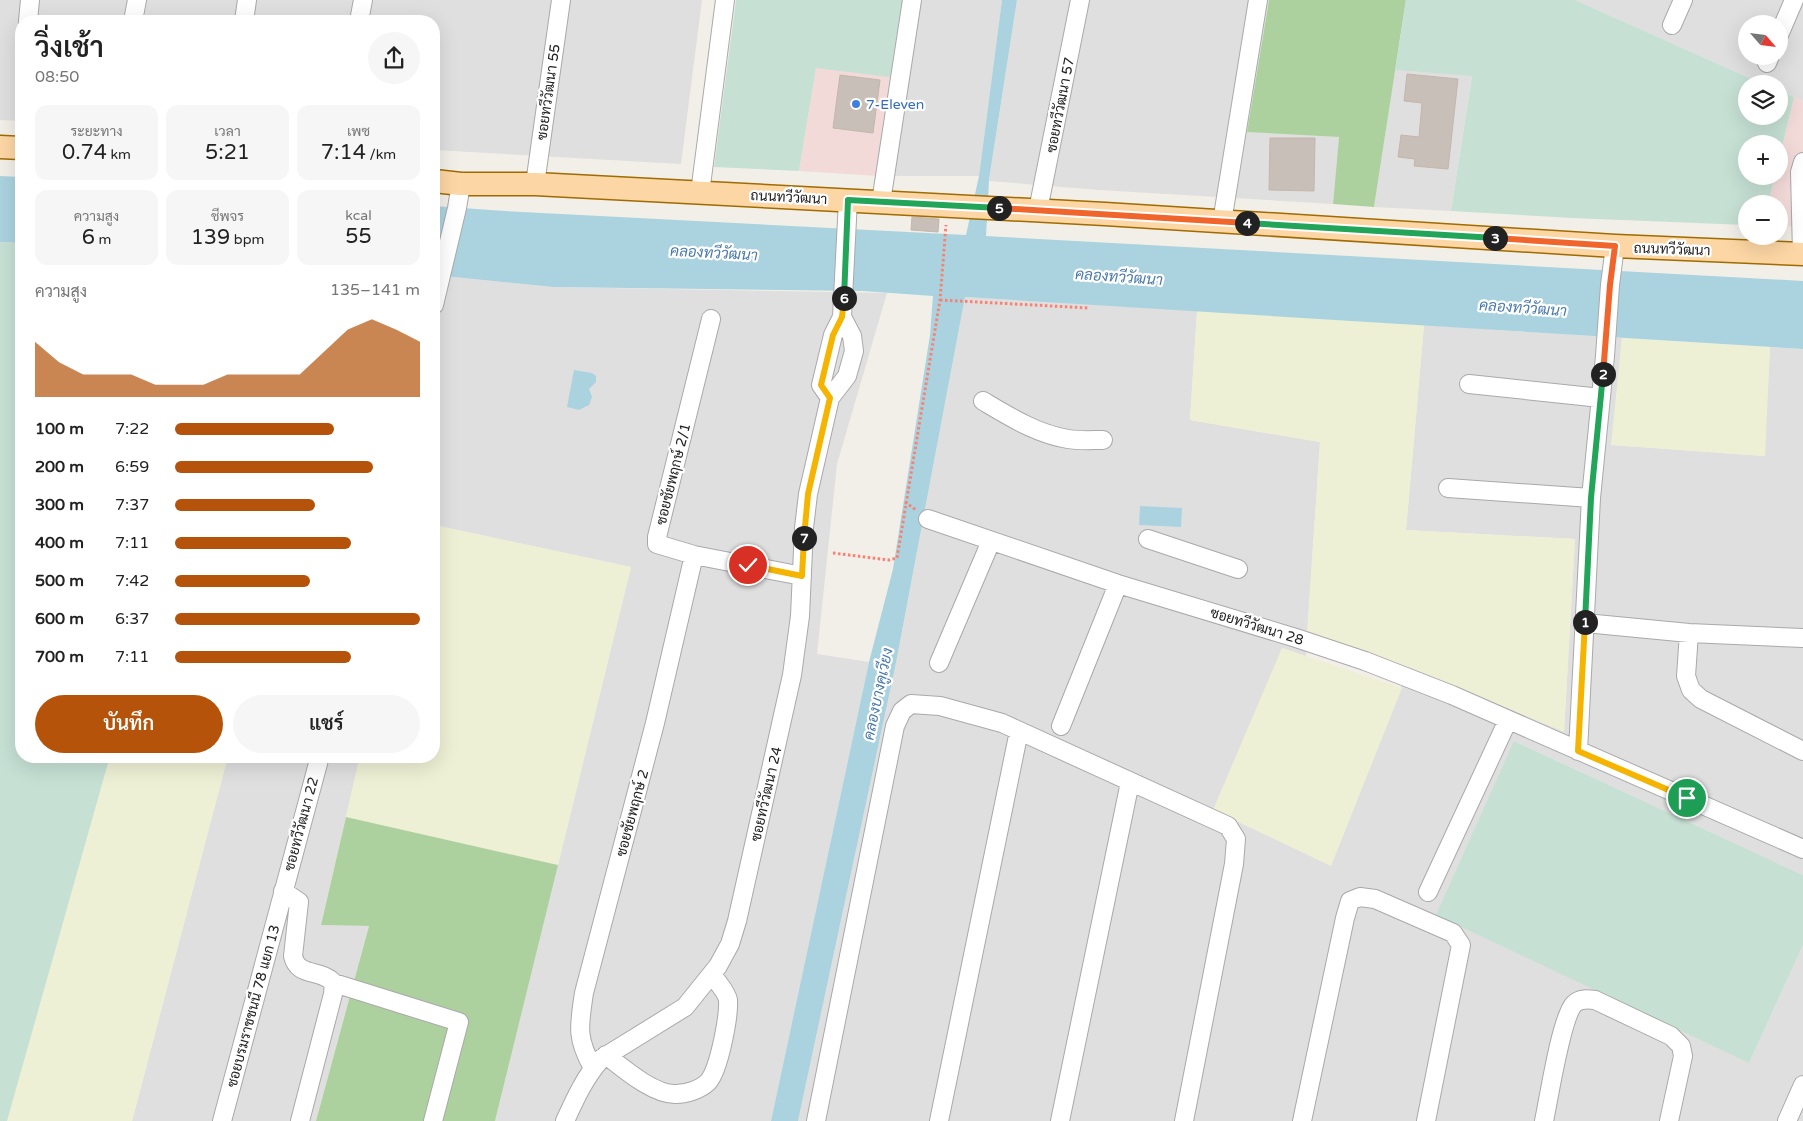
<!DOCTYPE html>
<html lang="th">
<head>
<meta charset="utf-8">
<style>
  body { margin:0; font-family:"Varela Round",Sarabun,sans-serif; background:#f6f6f6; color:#222; height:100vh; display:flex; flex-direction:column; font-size:19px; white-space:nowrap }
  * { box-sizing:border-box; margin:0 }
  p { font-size:16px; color:#767676 }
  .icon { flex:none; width:28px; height:28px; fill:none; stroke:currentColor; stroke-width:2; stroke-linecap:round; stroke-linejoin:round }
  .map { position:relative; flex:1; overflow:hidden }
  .sheet { position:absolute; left:15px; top:15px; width:425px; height:748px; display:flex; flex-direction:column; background:#fff; border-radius:20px; box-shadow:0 5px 20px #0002 }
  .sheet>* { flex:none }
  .needle { width:32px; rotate:118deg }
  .tools { position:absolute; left:1738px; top:15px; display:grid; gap:10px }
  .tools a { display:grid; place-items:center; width:50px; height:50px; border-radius:50%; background:#fff; box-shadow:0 5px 20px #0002; font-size:25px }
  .pin { position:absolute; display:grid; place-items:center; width:42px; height:42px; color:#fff; margin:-21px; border:2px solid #fff; border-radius:50%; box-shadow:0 1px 5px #0007 }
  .km { position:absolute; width:25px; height:25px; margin:-12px; border-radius:50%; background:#222; color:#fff; font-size:14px; line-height:25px; text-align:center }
  .round { display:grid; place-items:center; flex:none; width:52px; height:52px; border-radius:26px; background:#f6f6f6 }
  .overview { display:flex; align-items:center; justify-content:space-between; height:85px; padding:0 20px }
  h1 { font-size:28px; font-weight:600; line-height:38px }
  .figures { display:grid; grid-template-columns:repeat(3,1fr); gap:8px; height:85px; padding:5px 20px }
  .figures div { display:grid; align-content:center; border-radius:12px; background:#f6f6f6; text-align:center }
  .figures b { font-size:21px; font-weight:600 }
  .figures small { font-size:14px; font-weight:400 }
  .figures p { font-size:14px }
  .chart { height:140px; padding:10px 20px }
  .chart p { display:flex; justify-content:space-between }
  .chart svg { width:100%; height:90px; margin-top:5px; fill:#b45309; opacity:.7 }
  .button { display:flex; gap:10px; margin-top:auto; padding:10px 20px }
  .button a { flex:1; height:58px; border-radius:30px; background:#b45309; color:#fff; font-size:20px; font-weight:600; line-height:58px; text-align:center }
  .button a+a { background:#f6f6f6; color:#222 }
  ul { padding:0 20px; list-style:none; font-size:16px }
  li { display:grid; grid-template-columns:80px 60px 1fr; align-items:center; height:38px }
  li i { height:12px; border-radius:6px; background:#b45309 }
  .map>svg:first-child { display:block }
</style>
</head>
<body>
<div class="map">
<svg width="1803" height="1121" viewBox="0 0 1803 1121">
  <rect width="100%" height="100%" fill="#f2efe9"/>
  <path fill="#e0dfdf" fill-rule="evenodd" d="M0,0H702L681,164L434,150V21H21V121L0,120Z
    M827,0H1002L979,176H879L816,68Z
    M1017,0H1269L1247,131L1339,137L1333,204L1099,190L989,181Z
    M1575,0H1803V101L1779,91V84H1763ZM1746,24H1779V56H1746Z
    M1395,70L1472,75L1451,211L1374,207Z
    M434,275L553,287L887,293L837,464L817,654L869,662L771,1121H495L631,567L434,525Z
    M965,297L1197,311L1190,420L1320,442L1306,656L1282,648L1331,865L1409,667L1564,731L1575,539L1406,530L1424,325L1622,338L1612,445L1764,456L1770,347L1803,349V875L1514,741L1749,1063L1803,945V1121H798L896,663Z
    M228,756H360L321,925L369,926L316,1121H132Z"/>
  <path fill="#f2dad9" d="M816,68L890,77L879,176L799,171Z
    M1794,97L1803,101V227L1779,226V204H1768L1775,176H1779V160Z"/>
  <path fill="#eef0d5" d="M1197,311L1424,325L1406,530L1575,539L1564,732L1409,667L1307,632L1320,442L1190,420Z
    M1622,338L1770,347L1765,456L1611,445Z
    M434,525L631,567L558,865L346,817L360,756H434Z
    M1282,648L1402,688L1331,866L1213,810Z
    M110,756H228L132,1121H7Z"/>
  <path fill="#add19e" d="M1269,0H1406L1374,207L1333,204L1339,137L1247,132Z
    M346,817L558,865L495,1121H316L369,926L321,925Z"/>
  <path fill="#c6e0d4" d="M736,0H902L890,77L816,68L799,171L714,167Z
    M1406,0H1575L1763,84H1746V116H1779V91L1794,97L1779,160V144H1746V176H1775L1768,204H1746V225L1572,218L1451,211L1472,76L1395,70Z
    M0,242L21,243V756H110L7,1121H0Z
    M1514,741L1803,875V945L1749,1063L1436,915Z"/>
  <path fill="#aad3df" d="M1002,0H1017L989,180L986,236L1803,281V349L965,297L896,663L798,1121H771L869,662L893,569L930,335L933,296L863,291L553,287L434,275V206L505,211L966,235L979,176Z
    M0,176L21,177V243L0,242Z
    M574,370L592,373L596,376V382L589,389L592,397L589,405L579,410L567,407Z
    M1140,506L1182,508L1181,527L1139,525Z"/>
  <path fill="#c7bfb8" stroke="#c4b6ab" d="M1407,74L1458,79L1448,169L1414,166L1415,159L1398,157L1401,135L1419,137L1422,103L1404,101Z
    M840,75L880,80L873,133L833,128Z
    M1270,138H1315L1314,191L1269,190Z
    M912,217L939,219L938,232L911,230Z"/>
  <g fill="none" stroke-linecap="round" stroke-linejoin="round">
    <defs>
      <path id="minor" d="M28,21L30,0
        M133,21L137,0
        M244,21L247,0
        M359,21L363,0
        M1672,25L1683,0
        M1779,35L1794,0
        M1767,63L1770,56
        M535,184L561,0
        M700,193L725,0
        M881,202L912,0
        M1038,210L1080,0
        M1222,222L1258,0
        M1802,254L1800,172L1803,162
        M434,305L457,208L461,184
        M711,319L657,537V544L694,555L802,576
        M1469,384L1601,398
        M830,398L821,385L833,335L842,317L848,200
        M983,401C1010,417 1037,434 1068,439C1080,441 1092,440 1103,440
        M1448,488L1591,498
        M928,519L1118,584L1296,638L1365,661L1452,695L1803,849
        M1148,539L1238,569
        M1585,623L1689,633L1803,638
        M1689,633L1686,676L1691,690L1701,699L1803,751
        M939,663L991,541
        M1061,726L1118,584
        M1578,751L1591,498L1605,356L1610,285L1615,246
        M283,891L299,902L293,956C298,978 320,968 334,983L459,1022L433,1121
        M1428,892L1508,720
        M606,1055C624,1069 654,1095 676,1094C687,1094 701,1089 708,1082C719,1070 729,1017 728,1000C727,992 716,981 712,974
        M593,1068C576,1038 579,1026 584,993L655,723L694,555
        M222,1121L320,756
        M300,1121L333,994L334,983
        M565,1121C575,1099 585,1077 601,1059L685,1007L718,966L730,944L737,921L792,675L800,616L804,528L808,494L830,398L847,376L854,351L852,336L842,317
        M816,1121L895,726L902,711L911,704L940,706L1002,723L1228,826L1236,839L1234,864L1184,1121
        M939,1121L1019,731
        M1060,1121L1130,782
        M1302,1121L1345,918L1350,901L1360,897L1375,899L1453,933L1461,945L1426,1121
        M1544,1121C1549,1098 1561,1018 1574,1004C1580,998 1588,999 1595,1000L1671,1036L1681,1046L1683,1056L1669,1121
        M1787,1121L1803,1085"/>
      <path id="major" d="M0,147L21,148
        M434,181L461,184H535L1105,214L1615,246L1803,254"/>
    </defs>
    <use href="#minor" stroke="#a9a9a9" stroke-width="20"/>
    <use href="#major" stroke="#a06b00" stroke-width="25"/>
    <path stroke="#fa8072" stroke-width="3" stroke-dasharray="2.5 2.5" stroke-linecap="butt" d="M940,300L1089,308
      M905,502L916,510
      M833,553L889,560L897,558L940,300L946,225"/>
    <use href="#minor" stroke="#fff" stroke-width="18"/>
    <use href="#major" stroke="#fcd6a4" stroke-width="22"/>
  </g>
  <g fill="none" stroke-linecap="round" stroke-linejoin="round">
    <defs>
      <path id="split-1" d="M1585,622L1578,751L1687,798"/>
      <path id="split-2" d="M1585,622L1591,498L1603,374"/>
      <path id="split-3" d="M1495,238L1615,246L1610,285L1603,374"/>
      <path id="split-4" d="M1247,223L1495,238"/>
      <path id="split-5" d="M999,208L1247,223"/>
      <path id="split-6" d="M844,298L848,200L999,208"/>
      <path id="split-7" d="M804,538L808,494L830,398L821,385L833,335L842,317L844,298"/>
      <path id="split-8" d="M748,565L802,576L804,538"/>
    </defs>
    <use href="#split-1" stroke="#fff" stroke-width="10"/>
    <use href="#split-2" stroke="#fff" stroke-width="10"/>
    <use href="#split-3" stroke="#fff" stroke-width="10"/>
    <use href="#split-4" stroke="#fff" stroke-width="10"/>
    <use href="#split-5" stroke="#fff" stroke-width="10"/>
    <use href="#split-6" stroke="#fff" stroke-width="10"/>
    <use href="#split-7" stroke="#fff" stroke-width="10"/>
    <use href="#split-8" stroke="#fff" stroke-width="10"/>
    <use href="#split-1" stroke="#f5b400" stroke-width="6"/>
    <use href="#split-2" stroke="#22a559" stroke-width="6"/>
    <use href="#split-3" stroke="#f0652b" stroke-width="6"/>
    <use href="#split-4" stroke="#22a559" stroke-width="6"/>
    <use href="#split-5" stroke="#f0652b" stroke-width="6"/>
    <use href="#split-6" stroke="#22a559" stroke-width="6"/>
    <use href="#split-7" stroke="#f5b400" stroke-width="6"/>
    <use href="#split-8" stroke="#f5b400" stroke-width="6"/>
  </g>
  <circle fill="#3f7fe0" stroke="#fff" stroke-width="2" cx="856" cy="104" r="5"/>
  <g text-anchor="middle" stroke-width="4.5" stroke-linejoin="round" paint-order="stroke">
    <g font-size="14" fill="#222" stroke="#fff">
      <text transform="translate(548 92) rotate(-82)" y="5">ซอยทวีวัฒนา 55</text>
      <text transform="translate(1060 105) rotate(-79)" y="5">ซอยทวีวัฒนา 57</text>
      <text transform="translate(789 197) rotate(3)" y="5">ถนนทวีวัฒนา</text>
      <text transform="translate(1672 249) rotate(2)" y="5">ถนนทวีวัฒนา</text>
      <text transform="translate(673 474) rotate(-76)" y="5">ซอยชัยพฤกษ์ 2/1</text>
      <text transform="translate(1257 626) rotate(17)" y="5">ซอยทวีวัฒนา 28</text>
      <text transform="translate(766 794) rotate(-77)" y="5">ซอยทวีวัฒนา 24</text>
      <text transform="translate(632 813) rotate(-75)" y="5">ซอยชัยพฤกษ์ 2</text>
      <text transform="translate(301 824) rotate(-75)" y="5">ซอยทวีวัฒนา 22</text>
      <text transform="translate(253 1006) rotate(-75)" y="5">ซอยบรมราชชนนี 78 แยก 13</text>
    </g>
    <g font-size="14" fill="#366cbe" stroke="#fff" text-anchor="start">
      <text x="866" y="109">7-Eleven</text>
    </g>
    <g font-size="15" font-style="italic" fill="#4a7aab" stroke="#fff">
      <text transform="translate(714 253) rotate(3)" y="5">คลองทวีวัฒนา</text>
      <text transform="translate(1119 277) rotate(4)" y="5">คลองทวีวัฒนา</text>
      <text transform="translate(1523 308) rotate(4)" y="5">คลองทวีวัฒนา</text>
      <text transform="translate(878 694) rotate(-78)" y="5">คลองบางคูเวียง</text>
    </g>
  </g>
</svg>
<div class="tools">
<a><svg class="needle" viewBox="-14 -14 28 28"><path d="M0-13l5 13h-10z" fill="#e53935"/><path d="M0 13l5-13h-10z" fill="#767676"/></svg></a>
<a><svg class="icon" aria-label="layers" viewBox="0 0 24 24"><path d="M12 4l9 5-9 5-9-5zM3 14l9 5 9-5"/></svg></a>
<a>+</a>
<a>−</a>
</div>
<div class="pin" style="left:1687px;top:798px;background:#1e9e55"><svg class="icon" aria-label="arrive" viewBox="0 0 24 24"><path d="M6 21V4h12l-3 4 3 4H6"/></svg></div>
<div class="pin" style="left:748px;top:565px;background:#d93025"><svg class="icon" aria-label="check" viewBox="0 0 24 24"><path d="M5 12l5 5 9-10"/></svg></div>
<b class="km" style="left:1585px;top:622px">1</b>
<b class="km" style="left:1603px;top:374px">2</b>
<b class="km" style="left:1495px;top:238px">3</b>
<b class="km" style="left:1247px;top:223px">4</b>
<b class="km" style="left:999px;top:208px">5</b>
<b class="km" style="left:844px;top:298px">6</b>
<b class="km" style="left:804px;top:538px">7</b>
<section class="sheet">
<div class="overview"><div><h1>วิ่งเช้า</h1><p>08:50</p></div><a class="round"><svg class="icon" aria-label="share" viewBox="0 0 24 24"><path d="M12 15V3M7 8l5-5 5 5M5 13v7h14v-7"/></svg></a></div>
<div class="figures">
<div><p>ระยะทาง</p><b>0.74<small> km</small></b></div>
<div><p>เวลา</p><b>5:21</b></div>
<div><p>เพซ</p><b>7:14<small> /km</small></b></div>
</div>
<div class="figures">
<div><p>ความสูง</p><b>6<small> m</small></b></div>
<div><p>ชีพจร</p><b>139<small> bpm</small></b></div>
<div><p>kcal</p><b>55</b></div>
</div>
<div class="chart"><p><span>ความสูง</span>135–141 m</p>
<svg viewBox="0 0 160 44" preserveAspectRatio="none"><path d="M0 44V17L10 27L20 33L30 33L40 33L50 38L60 38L70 38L80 33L90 33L100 33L110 33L120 22L130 11L140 6L150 11L160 17V44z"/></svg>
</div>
<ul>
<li><b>100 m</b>7:22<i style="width:65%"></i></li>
<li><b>200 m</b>6:59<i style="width:81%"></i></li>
<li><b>300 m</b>7:37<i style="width:57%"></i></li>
<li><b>400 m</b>7:11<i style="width:72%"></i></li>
<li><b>500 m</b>7:42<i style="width:55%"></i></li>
<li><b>600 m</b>6:37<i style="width:100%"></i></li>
<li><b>700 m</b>7:11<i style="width:72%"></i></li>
</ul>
<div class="button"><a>บันทึก</a><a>แชร์</a></div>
</section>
</div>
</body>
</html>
